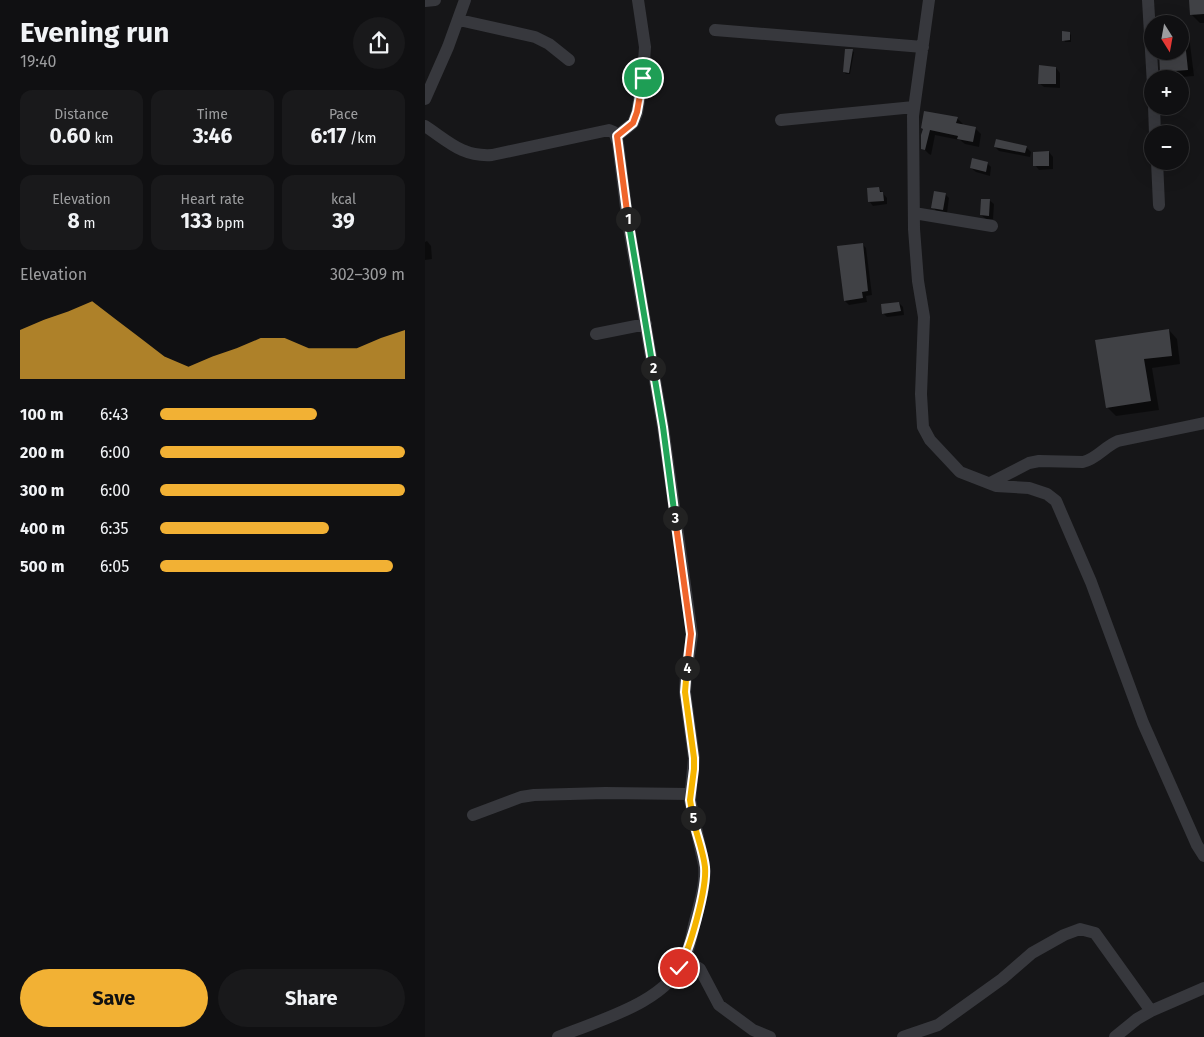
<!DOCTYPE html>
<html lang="en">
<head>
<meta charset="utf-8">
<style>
  body { margin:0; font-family:"Fira Sans",sans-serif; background:#19191b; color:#f1f3f6; height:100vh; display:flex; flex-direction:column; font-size:19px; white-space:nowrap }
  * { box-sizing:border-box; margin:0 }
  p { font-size:16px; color:#9c9d9f }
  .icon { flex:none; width:28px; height:28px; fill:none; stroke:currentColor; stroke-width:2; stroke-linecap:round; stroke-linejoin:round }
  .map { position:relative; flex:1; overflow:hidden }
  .panel { display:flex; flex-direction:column; background:#101012; width:425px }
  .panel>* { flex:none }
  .needle { width:32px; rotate:169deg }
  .fabs { position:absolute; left:719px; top:15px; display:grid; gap:10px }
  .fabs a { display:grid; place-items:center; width:45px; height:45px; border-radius:50%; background:#101012; box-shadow:0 5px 20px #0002,0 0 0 1px #303032; font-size:25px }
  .pin { position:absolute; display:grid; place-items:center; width:42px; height:42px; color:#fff; margin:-21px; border:2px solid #fff; border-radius:50%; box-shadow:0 1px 5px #0007 }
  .km { position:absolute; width:25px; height:25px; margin:-12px; border-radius:50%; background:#222; color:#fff; font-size:14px; line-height:25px; text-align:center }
  .round { display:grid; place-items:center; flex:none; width:52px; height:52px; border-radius:26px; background:#19191b }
  .overview { display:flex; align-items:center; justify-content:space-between; height:85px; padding:0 20px }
  h1 { font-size:28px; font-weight:700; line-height:38px }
  .stats { display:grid; grid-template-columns:repeat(3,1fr); gap:8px; height:85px; padding:5px 20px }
  .stats div { display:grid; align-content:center; border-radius:12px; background:#19191b; text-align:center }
  .stats b { font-size:21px; font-weight:700 }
  .stats small { font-size:14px; font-weight:400 }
  .stats p { font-size:14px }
  .chart { height:140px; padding:10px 20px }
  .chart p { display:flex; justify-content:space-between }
  .chart svg { width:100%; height:90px; margin-top:5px; fill:#f2b134; opacity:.7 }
  .button { display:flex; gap:10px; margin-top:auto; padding:10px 20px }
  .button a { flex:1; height:58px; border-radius:30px; background:#f2b134; color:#111; font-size:20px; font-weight:700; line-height:58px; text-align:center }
  .button a+a { background:#19191b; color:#f1f3f6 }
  ul { padding:0 20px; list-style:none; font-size:16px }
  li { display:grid; grid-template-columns:80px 60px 1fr; align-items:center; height:38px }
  li i { height:12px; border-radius:6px; background:#f2b134 }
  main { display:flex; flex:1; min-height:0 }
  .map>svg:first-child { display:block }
</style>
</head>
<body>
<main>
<section class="panel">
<div class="overview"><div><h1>Evening run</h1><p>19:40</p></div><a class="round"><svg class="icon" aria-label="share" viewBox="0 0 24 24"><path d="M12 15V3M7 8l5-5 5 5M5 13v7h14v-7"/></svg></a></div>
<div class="stats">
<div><p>Distance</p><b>0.60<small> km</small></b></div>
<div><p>Time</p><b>3:46</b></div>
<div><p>Pace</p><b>6:17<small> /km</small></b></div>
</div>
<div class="stats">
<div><p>Elevation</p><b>8<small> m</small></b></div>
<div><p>Heart rate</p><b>133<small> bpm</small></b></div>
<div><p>kcal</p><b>39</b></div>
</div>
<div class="chart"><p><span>Elevation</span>302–309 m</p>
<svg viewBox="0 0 160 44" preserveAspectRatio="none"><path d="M0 44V20L10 15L20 11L30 6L40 15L50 24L60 33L70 38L80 33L90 29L100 24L110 24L120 29L130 29L140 29L150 24L160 20V44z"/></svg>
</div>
<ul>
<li><b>100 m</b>6:43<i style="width:64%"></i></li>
<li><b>200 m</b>6:00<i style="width:100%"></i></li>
<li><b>300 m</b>6:00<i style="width:100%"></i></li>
<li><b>400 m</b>6:35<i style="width:69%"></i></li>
<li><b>500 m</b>6:05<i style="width:95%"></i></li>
</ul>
<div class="button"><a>Save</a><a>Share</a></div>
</section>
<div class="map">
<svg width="779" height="1037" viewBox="0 0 779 1037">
  <rect width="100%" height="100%" fill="#161618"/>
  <path fill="#0007" d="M765,0H779V23H775L766,14Z
    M755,29L764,36L769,76L743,78L737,72L755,51Z
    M644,33L646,35V42H640L639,40Z
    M427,51L429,52L425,74H421L419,72Z
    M631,68L635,73V88L619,87L614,83Z
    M532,118L538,124L537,126L550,128L556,134L554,147L540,144L535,140L510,135L506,155L504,154L498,148L499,130Z
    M570,147H601L606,152L605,157L574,151Z
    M624,152L628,157V169L614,170L610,165Z
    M562,163L566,167L565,176L551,172L546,168Z
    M454,189L462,198V204L448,206L444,201Z
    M520,194L524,198L522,213L512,212L508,207Z
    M564,200L569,204L568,219H561L556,215Z
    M2,241L6,246L7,259L0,260V242Z
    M437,244L441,248L447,295L441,296L442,302L424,305L420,301Z
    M474,303L478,307L479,315L462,317L458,313Z
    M744,330L752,339L755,364L727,368L734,410L691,416L683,408L672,341Z"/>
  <path fill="#404145" d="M764,0H779V14L765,15Z
    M637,31L645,32V40L637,41Z
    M420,49H428L424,73L418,72Z
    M734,51H761L763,70L735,72Z
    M614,65L631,67V84H613Z
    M499,111L533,117L531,123L551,127L548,142L532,139L533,136L505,130L500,150L496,149V135L498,129L496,128Z
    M571,139L602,146L600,153L569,147Z
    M624,151V166H608V152Z
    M547,158L563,162L561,172L545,168Z
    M454,187L455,192H458L459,201L443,202L442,188Z
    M509,191L521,193L518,210L506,208Z
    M556,199H565L564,216L555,215Z
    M438,243L443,291L437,292L438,298L419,301L412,246Z
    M474,302L476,311L457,314L456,304Z
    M744,329L747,356L719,359L726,401L681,408L670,340Z"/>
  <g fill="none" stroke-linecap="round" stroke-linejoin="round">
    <path stroke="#37383d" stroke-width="12" d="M504,0L488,116L489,229L493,281L499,317L496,394L498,427L505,440L535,472L571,486L604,488L622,494L631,501L666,582L718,723L772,845L779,856
      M723,0L728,85
      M0,1L10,0
      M34,20L110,37L124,44L144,60
      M290,30L498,47
      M0,99L23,47L40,0
      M729,106L730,134
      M356,120L489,107
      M0,126C23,141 37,157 67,155L184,130L189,132L193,143L202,216L238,427L267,635L261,675L260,692L269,758L265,800L279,865C281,884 275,902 270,921C267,933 265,947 260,958C242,1003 174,1020 133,1037
      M192,136L208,123L212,113L218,77L220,47L213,0
      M732,161L734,205
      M489,213L567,226
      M171,334L221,324
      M565,483L604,463L614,461L658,462C672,459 680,446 693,441L779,423
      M48,815L96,797L109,795L180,793L265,794
      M260,959L275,969L294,1005L328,1030L345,1037
      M478,1037L513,1025L577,979L607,953L639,935L655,929L670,933L726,1011
      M690,1037L712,1019L726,1011L779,988"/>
  </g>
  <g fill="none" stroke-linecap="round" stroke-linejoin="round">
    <defs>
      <path id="split-1" d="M203,219L192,136L208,123L212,112L218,78"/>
      <path id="split-2" d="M203,219L228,368"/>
      <path id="split-3" d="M228,368L238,427L250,518"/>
      <path id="split-4" d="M250,518L266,634L262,668"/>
      <path id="split-5" d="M262,668L260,692L269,758V769L265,800L268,818"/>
      <path id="split-6" d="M254,968C265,950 282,888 280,867C278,850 271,834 268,818"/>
    </defs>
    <use href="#split-1" stroke="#fff" stroke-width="10"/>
    <use href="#split-2" stroke="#fff" stroke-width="10"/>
    <use href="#split-3" stroke="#fff" stroke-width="10"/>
    <use href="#split-4" stroke="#fff" stroke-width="10"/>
    <use href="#split-5" stroke="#fff" stroke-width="10"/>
    <use href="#split-6" stroke="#fff" stroke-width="10"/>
    <use href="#split-1" stroke="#f0652b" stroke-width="6"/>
    <use href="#split-2" stroke="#22a559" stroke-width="6"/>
    <use href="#split-3" stroke="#22a559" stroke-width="6"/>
    <use href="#split-4" stroke="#f0652b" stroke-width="6"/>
    <use href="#split-5" stroke="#f5b400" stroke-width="6"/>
    <use href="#split-6" stroke="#f5b400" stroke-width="6"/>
  </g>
</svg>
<div class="fabs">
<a><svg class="needle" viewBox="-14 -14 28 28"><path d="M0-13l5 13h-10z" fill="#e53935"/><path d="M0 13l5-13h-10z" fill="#9c9d9f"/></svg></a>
<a>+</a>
<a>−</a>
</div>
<div class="pin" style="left:218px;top:78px;background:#1e9e55"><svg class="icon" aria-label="arrive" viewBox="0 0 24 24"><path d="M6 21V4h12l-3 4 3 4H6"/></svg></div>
<div class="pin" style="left:254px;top:968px;background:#d93025"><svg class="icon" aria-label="check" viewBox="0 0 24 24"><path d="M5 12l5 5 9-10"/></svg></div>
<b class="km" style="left:203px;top:219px">1</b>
<b class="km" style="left:228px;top:368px">2</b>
<b class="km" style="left:250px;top:518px">3</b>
<b class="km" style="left:262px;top:668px">4</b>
<b class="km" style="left:268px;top:818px">5</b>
</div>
</main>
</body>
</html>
